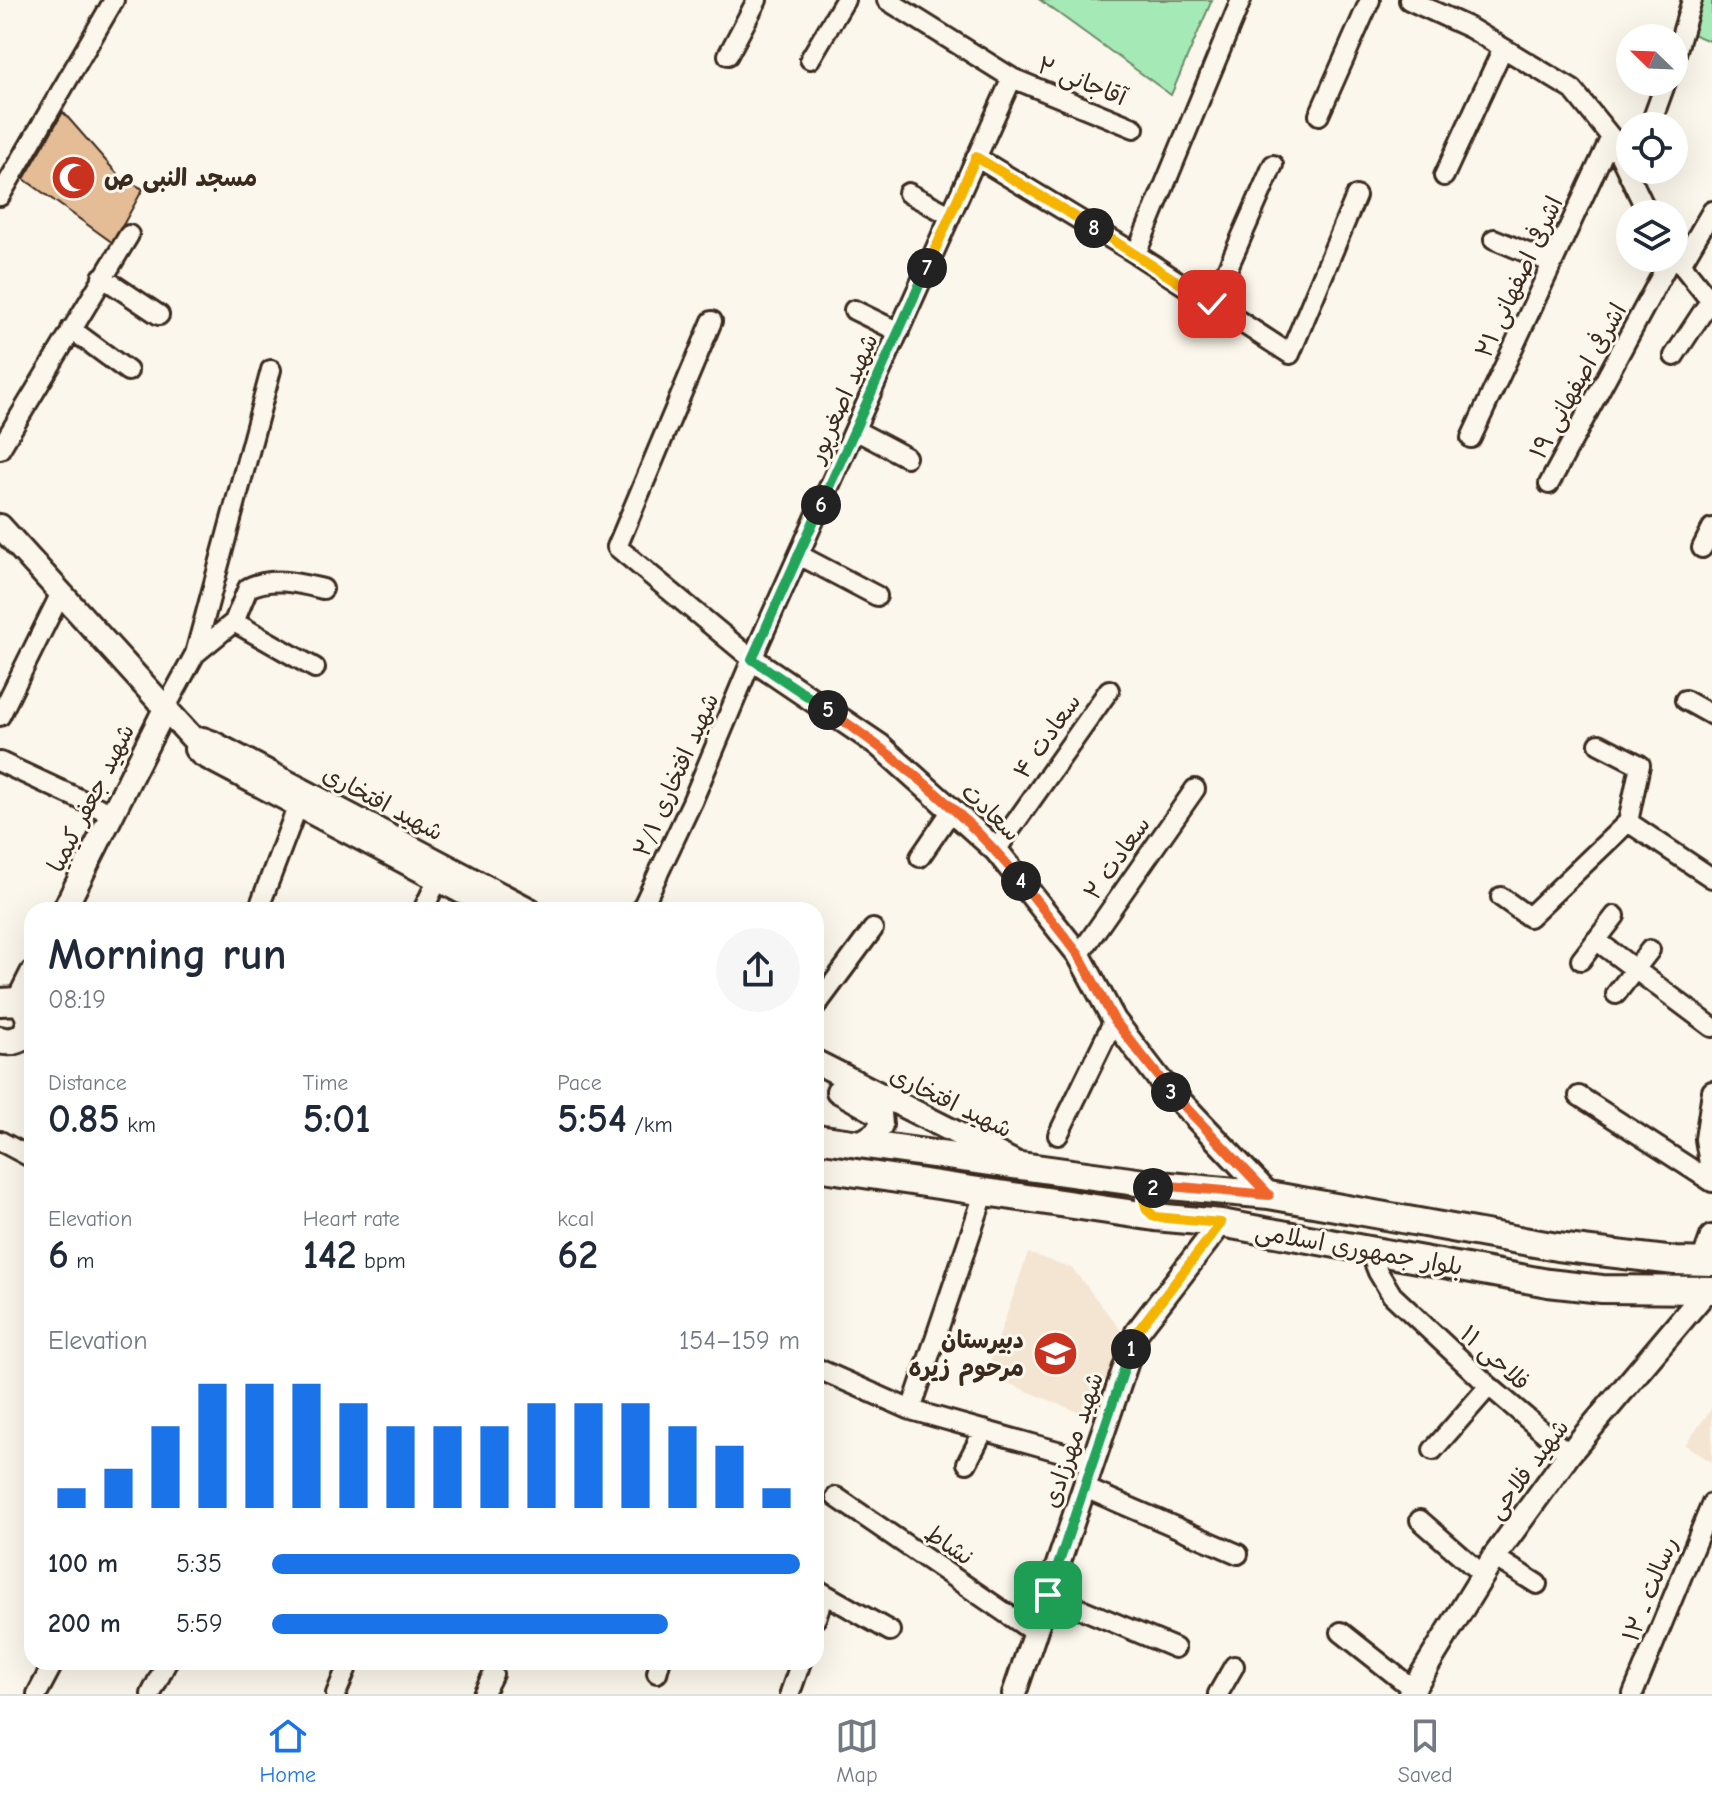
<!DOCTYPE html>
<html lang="en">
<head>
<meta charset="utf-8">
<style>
  body { margin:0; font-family:"Comic Neue","Playpen Sans Arabic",sans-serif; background:#f6f6f7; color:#1f2937; height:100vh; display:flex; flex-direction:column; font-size:30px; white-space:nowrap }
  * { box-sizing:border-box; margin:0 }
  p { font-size:26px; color:#747a83 }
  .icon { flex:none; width:44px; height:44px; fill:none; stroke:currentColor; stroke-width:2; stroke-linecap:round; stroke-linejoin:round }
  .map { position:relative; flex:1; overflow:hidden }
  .side { position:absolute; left:24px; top:902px; width:800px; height:768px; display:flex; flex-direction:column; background:#fff; border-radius:24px; box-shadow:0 8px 32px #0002 }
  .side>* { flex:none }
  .needle { width:52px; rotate:293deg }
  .fabs { position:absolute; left:1616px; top:24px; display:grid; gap:16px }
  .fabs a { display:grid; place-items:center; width:72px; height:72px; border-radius:50%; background:#fff; box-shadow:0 8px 32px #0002; font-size:40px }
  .pin { position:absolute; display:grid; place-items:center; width:68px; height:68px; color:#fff; margin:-34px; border-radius:16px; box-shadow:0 4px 12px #0006 }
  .km { position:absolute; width:40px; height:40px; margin:-20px; border-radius:50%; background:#222; color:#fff; font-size:22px; line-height:40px; text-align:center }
  .round { display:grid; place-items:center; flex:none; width:84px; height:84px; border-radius:42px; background:#f6f6f7 }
  .head { display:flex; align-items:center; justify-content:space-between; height:136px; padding:0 24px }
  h1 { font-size:44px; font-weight:700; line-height:60px }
  .metrics { display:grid; grid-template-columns:repeat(3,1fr); gap:12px; height:136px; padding:8px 24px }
  .metrics div { display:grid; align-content:center }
  .metrics b { font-size:40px; font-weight:700 }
  .metrics small { font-size:22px; font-weight:400 }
  .metrics p { font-size:22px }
  .chart { height:224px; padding:16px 24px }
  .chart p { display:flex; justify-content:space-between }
  .chart svg { width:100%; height:144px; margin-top:8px; stroke:#1a73e8; stroke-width:6 }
  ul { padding:0 24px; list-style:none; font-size:26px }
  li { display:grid; grid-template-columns:128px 96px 1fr; align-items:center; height:60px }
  li i { height:20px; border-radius:10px; background:#1a73e8 }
  .dock { display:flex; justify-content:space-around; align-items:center; height:112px; border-top:2px solid #e0e1e3; background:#fff; font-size:22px; color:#747a83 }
  .dock a { display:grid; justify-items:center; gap:4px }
  .dock .selected { color:#1a73e8 }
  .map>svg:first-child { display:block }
</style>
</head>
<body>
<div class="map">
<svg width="1712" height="1694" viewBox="0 0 1712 1694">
  <rect width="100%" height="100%" fill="#fbf7ec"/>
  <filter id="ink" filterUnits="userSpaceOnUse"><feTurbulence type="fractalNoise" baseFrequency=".0125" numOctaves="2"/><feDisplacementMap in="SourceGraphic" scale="16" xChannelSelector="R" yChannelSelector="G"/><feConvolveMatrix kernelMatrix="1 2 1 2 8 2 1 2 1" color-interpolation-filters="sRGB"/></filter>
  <g filter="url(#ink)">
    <path fill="#f4e5d2" d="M1028,1253L1072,1268L1123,1333L1095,1419L986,1374Z
      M1712,1408V1462L1685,1445Z"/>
    <path fill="#a5eab6" stroke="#708a6a" stroke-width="2" d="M1040,0H1212L1171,95Z
      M1691,0H1712V42L1682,30Z"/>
    <path fill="#e4bc95" stroke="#3b2a1e" stroke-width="2" d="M63,112L120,177L143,189L113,243L24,179Z"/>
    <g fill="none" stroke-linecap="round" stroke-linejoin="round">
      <defs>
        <path id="minor" d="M1409,0L1470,28L1573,90L1611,137L1648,214
          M728,55L757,0
          M810,59L845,0
          M1674,60L1692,0
          M1012,78L1134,128
          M1319,115L1370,0
          M1650,126L1666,82
          M976,157L1136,254L1290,354L1356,196
          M1444,176L1503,48
          M908,193L950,215
          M0,196L114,0
          M1494,239L1552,263
          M1136,254L1241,0
          M1674,255L1712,303
          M1681,264L1712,211
          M102,277L159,315
          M1212,304L1273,165
          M854,310L899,332
          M712,321L617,547L752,659
          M71,329L128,371
          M1674,356L1710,301
          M855,430L906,457
          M1471,438L1611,137
          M0,449L129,235
          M1549,484L1671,258
          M1702,548L1712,528
          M799,555L877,596
          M234,622L248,588C272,576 298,583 323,589
          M195,654L271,370
          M1685,700L1712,715
          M165,709L195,654L234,622L315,668
          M0,716L60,595
          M1599,744L1640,765L1628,822
          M0,762L112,814
          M996,850L1109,690
          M920,857L952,810
          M1501,897L1529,917L1628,822L1712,878
          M258,910L298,805
          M423,910L438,879
          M641,910L692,802L752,659L1012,78L887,0
          M1596,940L1712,1027
          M1079,955L1195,789
          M1581,960L1615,916
          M1616,994L1650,950
          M816,1006L873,929
          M1712,1091L1705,1139L1712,1182
          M1579,1096L1712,1182
          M1058,1135L1114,1020
          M0,1141L32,1158
          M1370,1252L1378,1272L1392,1295L1489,1386L1569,1454
          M816,1368L911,1410L1093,1461
          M911,1410L985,1191
          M1433,1450L1489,1386
          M967,1463L984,1430
          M1085,1488L1238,1554
          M836,1497L1035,1633
          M1420,1520L1483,1575
          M1494,1557L1537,1584
          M816,1589L890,1631
          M1048,1595L1175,1648
          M816,1618L824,1594
          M1341,1632L1413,1689
          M657,1673L660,1662
          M790,1693L801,1662
          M37,1694L54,1662
          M151,1694L167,1662
          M336,1694L349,1662
          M483,1694L493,1674
          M1218,1694L1234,1666
          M1633,1694L1712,1503"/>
        <path id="tertiary" d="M0,526L197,743
          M752,659L879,745L996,850L1079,955L1114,1020L1159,1079L1269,1195
          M64,910L165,709
          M496,910L201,754L196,749L197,743L203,739L211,742L530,910
          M18,1001L32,973
          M816,1062L1012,1161
          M838,1091L880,1114L881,1125L875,1134L857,1145
          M1703,1262L1712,1237
          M1014,1694L1137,1332L1221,1223
          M1410,1694L1494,1557L1569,1454L1707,1290"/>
        <path id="secondary" d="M0,1002L18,1001C41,1017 27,1048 0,1040
          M816,1138L1159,1185L1269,1195L1557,1247L1675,1261L1712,1262
          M816,1167L1155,1217L1221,1223L1548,1283L1602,1289L1712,1290"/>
      </defs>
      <use href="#minor" stroke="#3b2a1e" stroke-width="24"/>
      <use href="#tertiary" stroke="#3b2a1e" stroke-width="28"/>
      <use href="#secondary" stroke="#3b2a1e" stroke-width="32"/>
      <use href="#minor" stroke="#fbf7ec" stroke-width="18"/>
      <use href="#tertiary" stroke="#fbf7ec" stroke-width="22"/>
      <use href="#secondary" stroke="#fbf7ec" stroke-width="26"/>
    </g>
  </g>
  <g fill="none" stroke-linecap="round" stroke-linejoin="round" filter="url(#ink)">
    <defs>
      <path id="split-1" d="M1048,1595L1131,1349"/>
      <path id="split-2" d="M1131,1349L1137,1332L1221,1223L1155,1217L1147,1210L1144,1200L1153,1188"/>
      <path id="split-3" d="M1153,1188L1159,1185L1269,1195L1171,1092"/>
      <path id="split-4" d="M1021,881L1079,955L1114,1020L1171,1092"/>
      <path id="split-5" d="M828,710C898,758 968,815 1021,881"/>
      <path id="split-6" d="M821,505L752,659L828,710"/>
      <path id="split-7" d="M821,505L927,268"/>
      <path id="split-8" d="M927,268L976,157L1094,228"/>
      <path id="split-9" d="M1094,228L1212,304"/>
    </defs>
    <use href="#split-1" stroke="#fff" stroke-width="16"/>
    <use href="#split-2" stroke="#fff" stroke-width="16"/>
    <use href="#split-3" stroke="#fff" stroke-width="16"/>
    <use href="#split-4" stroke="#fff" stroke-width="16"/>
    <use href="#split-5" stroke="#fff" stroke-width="16"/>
    <use href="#split-6" stroke="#fff" stroke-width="16"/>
    <use href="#split-7" stroke="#fff" stroke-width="16"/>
    <use href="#split-8" stroke="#fff" stroke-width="16"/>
    <use href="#split-9" stroke="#fff" stroke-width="16"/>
    <use href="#split-1" stroke="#22a559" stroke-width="10"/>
    <use href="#split-2" stroke="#f5b400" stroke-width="10"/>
    <use href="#split-3" stroke="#f0652b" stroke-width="10"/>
    <use href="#split-4" stroke="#f0652b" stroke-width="10"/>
    <use href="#split-5" stroke="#f0652b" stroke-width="10"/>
    <use href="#split-6" stroke="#22a559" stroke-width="10"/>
    <use href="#split-7" stroke="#22a559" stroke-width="10"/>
    <use href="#split-8" stroke="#f5b400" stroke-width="10"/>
    <use href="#split-9" stroke="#f5b400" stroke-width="10"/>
  </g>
  <defs>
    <symbol id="mosque-disc" viewBox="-11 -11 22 22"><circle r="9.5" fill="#c8321e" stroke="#fbf7ec"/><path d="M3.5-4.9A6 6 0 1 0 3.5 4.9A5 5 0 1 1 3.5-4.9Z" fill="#fff"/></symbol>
    <symbol id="school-disc" viewBox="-11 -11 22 22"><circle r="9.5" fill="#c8321e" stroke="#fbf7ec"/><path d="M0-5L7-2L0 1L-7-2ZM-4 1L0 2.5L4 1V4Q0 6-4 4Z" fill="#fff"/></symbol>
  </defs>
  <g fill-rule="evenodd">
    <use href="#mosque-disc" x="48" y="152" width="51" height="51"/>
    <use href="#school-disc" x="1030" y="1328" width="51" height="51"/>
  </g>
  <g text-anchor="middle" stroke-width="6" stroke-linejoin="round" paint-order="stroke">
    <g font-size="24" fill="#3b2a1e" stroke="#fbf7ec">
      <text transform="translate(1082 81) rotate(22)" y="8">آقاجانی ۲</text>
      <text transform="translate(1519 277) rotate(-65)" y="8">اشرفی اصفهانی ۲۱</text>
      <text transform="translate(1578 381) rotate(-61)" y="8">اشرفی اصفهانی ۱۹</text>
      <text transform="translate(843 398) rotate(-66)" y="8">شهید اصغرپور</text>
      <text transform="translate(1047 736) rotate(-55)" y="8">سعادت ۴</text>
      <text transform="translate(676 775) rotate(-66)" y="8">شهید افتخاری ۲/۱</text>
      <text transform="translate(91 798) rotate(-63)" y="8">شهید جعفر کیمیا</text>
      <text transform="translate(383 803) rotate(28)" y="8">شهید افتخاری</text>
      <text transform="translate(991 812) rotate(44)" y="8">سعادت</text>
      <text transform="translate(1117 858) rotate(-55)" y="8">سعادت ۲</text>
      <text transform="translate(951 1102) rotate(26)" y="8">شهید افتخاری</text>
      <text transform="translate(1359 1249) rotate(10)" y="8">بلوار جمهوری اسلامی</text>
      <text transform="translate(1495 1358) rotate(42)" y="8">فلاحی ۱۱</text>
      <text transform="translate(1073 1440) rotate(-71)" y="8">شهید مهرزادی</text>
      <text transform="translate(1528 1469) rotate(-53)" y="8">شهید فلاحی</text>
      <text transform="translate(949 1545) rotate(34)" y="8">نشاط</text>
      <text transform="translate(1650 1589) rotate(-68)" y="8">رسالت ـ ۱۲</text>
    </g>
    <g font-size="24" font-weight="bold" fill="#3b2a1e" stroke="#fbf7ec" text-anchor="start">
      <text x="104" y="186">مسجد النبی ص</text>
      <text x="1024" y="1348" text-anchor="end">دبیرستان<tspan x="1024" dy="28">مرحوم زیره</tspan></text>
    </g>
  </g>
</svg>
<div class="fabs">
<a><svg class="needle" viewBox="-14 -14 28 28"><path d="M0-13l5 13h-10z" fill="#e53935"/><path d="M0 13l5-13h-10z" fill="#747a83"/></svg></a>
<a><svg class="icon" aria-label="locate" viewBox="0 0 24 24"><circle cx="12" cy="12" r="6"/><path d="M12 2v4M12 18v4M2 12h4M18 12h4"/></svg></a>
<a><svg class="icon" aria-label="layers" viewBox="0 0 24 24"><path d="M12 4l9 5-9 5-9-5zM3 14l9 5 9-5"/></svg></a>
</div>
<div class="pin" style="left:1048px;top:1595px;background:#1e9e55"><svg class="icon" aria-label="arrive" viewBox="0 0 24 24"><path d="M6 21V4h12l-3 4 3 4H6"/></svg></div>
<div class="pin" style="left:1212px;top:304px;background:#d93025"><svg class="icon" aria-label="check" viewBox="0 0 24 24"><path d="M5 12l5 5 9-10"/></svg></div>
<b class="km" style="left:1131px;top:1349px">1</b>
<b class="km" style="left:1153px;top:1188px">2</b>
<b class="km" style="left:1171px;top:1092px">3</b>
<b class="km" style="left:1021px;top:881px">4</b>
<b class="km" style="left:828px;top:710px">5</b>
<b class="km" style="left:821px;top:505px">6</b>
<b class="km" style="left:927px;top:268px">7</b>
<b class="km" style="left:1094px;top:228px">8</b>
<section class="side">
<div class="head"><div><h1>Morning run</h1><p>08:19</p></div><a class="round"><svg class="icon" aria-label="share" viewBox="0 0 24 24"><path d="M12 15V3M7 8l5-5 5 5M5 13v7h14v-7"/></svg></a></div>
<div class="metrics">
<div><p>Distance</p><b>0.85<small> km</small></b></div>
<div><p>Time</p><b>5:01</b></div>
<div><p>Pace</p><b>5:54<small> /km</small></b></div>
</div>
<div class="metrics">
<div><p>Elevation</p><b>6<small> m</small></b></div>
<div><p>Heart rate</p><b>142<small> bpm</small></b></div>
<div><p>kcal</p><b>62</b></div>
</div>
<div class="chart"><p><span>Elevation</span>154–159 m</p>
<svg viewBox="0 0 160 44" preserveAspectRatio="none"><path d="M5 44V38M15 44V32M25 44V19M35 44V6M45 44V6M55 44V6M65 44V12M75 44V19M85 44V19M95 44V19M105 44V12M115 44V12M125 44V12M135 44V19M145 44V25M155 44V38"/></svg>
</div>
<ul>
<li><b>100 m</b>5:35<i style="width:100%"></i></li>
<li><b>200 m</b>5:59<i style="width:75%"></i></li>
</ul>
</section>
</div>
<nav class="dock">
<a class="selected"><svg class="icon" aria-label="home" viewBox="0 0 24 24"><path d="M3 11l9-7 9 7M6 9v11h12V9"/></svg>Home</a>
<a><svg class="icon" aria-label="map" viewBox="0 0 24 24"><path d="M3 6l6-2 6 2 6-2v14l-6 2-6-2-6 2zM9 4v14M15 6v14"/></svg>Map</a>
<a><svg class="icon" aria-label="saved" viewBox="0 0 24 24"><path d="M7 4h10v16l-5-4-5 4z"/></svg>Saved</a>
</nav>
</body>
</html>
